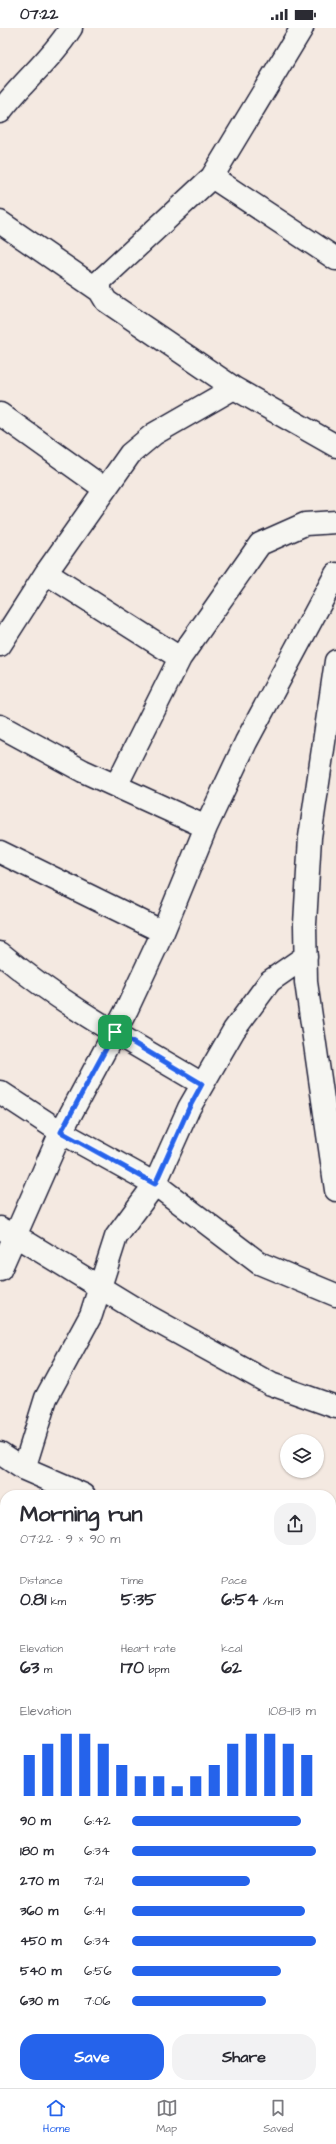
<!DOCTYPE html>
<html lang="en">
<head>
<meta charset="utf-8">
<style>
  body { margin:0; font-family:"Architects Daughter",sans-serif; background:#f2f2f3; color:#2b2b33; height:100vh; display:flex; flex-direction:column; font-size:15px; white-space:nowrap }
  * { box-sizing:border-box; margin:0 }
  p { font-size:13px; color:#7c7c81 }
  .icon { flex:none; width:22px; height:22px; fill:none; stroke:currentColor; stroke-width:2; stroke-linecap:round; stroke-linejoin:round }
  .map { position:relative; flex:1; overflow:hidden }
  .side { position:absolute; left:0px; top:1462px; width:336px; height:598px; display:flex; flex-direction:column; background:#fff; border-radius:16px 16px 0 0; box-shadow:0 1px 3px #0004 }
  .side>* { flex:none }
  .fabs { position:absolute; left:280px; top:1406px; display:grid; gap:8px }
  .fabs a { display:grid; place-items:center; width:44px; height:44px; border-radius:50%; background:#fff; box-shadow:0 1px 3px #0004; font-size:20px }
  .pin { position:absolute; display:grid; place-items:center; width:34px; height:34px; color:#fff; margin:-17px; border-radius:8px; box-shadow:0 2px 6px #0006 }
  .round { display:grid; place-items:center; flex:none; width:42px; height:42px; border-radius:16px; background:#f2f2f3 }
  .head { display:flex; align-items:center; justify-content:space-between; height:68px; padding:0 20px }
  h1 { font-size:22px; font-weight:700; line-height:30px }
  .figures { display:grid; grid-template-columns:repeat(3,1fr); gap:6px; height:68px; padding:4px 20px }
  .figures div { display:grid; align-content:center }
  .figures b { font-size:17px; font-weight:700 }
  .figures small { font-size:11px; font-weight:400 }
  .figures p { font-size:11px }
  .chart { height:112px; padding:8px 20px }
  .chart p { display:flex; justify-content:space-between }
  .chart svg { width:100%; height:72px; margin-top:4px; stroke:#2563eb; stroke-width:6 }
  .action { display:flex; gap:8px; margin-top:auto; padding:8px 20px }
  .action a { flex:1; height:46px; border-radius:16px; background:#2563eb; color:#fff; font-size:16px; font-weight:700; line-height:46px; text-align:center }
  .action a+a { background:#f2f2f3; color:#2b2b33 }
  ul { padding:0 20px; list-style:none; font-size:13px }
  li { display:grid; grid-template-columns:64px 48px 1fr; align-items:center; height:30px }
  li i { height:10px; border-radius:5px; background:#2563eb }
  .status { display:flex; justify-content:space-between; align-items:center; height:28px; padding:0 20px; background:#fff; direction:ltr }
  .status svg { height:11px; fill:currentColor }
  .menu { display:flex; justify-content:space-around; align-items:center; height:56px; border-top:1px solid #e1e1e2; background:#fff; font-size:11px; color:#7c7c81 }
  .menu a { display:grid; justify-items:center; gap:2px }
  .menu .active { color:#2563eb }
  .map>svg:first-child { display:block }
</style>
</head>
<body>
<div class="status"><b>07:22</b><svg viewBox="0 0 49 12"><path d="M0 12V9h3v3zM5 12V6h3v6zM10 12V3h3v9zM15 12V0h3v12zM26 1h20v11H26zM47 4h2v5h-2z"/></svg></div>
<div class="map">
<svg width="336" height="2060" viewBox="0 0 336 2060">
  <rect width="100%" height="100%" fill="#f4e9e1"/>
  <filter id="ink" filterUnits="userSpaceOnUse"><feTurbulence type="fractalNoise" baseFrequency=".025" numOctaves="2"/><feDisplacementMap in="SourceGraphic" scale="8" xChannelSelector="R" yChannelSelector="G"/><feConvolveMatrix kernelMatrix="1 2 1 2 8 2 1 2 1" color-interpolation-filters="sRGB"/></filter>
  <g filter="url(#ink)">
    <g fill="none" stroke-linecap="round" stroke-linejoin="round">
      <defs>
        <path id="minor" d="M302,0L212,149L100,253V263L106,273L234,360L336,418
          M0,84C22,54 51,32 71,0
          M212,149L336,231
          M0,194L100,263
          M0,386L105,461
          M46,545L180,630
          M0,617L46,545L130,426L154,406L234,360
          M336,633L310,809L305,896L306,954L336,1162
          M0,698L83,743L206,799
          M116,758L180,630L260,516L305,496L336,494
          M0,824L163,904
          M0,925C62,977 133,1015 202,1056
          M0,1064L61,1104L155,1156L259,1235L336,1267
          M0,1200L16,1208L142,1285L271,1356L336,1379
          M0,1242L61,1104L127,981L163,904L206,799L246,714L336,546
          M0,1425L24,1441L84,1467
          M24,1441L46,1370L91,1287L116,1209L155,1156L189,1080L234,1002L270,953L306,928
          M331,1584L336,1586
          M0,1706L5,1705
          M331,1746L336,1749
          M331,1851L336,1844
          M331,1972L336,1975
          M0,2043L5,2040
          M208,2055L213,2060
          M234,2060L237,2055"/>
      </defs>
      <use href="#minor" stroke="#22223b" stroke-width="25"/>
      <use href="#minor" stroke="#f6f6f2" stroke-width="22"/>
      <defs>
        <path id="rail" d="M0,1483L5,1485
          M331,1654L336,1656"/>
      </defs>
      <use href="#rail" stroke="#22223b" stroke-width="4.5"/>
      <use href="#rail" stroke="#f6f6f2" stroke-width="3" stroke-dasharray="9" stroke-linecap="butt"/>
    </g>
  </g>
  <g fill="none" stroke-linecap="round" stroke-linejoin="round" filter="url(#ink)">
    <defs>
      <path id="route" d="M115,1004L202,1056L189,1080L155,1156L61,1104Z"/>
    </defs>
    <use href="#route" stroke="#fff" stroke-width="8"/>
    <use href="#route" stroke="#2563eb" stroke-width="5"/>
  </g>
</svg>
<div class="fabs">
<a><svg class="icon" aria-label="layers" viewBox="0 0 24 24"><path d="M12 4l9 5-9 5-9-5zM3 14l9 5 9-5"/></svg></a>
</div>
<div class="pin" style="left:115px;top:1004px;background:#1e9e55"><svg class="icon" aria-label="arrive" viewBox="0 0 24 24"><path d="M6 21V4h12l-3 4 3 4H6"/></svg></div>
<section class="side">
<div class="head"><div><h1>Morning run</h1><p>07:22 · 9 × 90 m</p></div><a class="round"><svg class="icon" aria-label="share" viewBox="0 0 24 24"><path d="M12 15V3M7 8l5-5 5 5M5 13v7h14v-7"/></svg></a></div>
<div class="figures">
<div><p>Distance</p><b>0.81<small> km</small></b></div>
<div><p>Time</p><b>5:35</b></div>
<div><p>Pace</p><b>6:54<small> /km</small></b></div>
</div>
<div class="figures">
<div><p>Elevation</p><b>63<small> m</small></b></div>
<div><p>Heart rate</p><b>170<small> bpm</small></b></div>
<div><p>kcal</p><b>62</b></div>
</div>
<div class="chart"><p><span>Elevation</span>108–113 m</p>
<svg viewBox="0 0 160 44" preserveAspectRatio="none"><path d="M5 44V19M15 44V12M25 44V6M35 44V6M45 44V12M55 44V25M65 44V32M75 44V32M85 44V38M95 44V32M105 44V25M115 44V12M125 44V6M135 44V6M145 44V12M155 44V19"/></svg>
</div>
<ul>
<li><b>90 m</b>6:42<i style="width:92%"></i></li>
<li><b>180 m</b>6:34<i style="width:100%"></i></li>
<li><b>270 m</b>7:21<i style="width:64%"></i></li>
<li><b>360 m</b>6:41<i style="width:94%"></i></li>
<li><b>450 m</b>6:34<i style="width:100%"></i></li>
<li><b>540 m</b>6:56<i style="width:81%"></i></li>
<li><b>630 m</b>7:06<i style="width:73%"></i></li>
</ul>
<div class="action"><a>Save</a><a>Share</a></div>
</section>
</div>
<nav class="menu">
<a class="active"><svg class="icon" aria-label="home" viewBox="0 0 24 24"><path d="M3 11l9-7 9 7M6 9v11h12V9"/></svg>Home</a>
<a><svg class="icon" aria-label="map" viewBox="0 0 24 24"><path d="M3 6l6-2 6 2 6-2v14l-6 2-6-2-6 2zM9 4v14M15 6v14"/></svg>Map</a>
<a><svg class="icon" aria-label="saved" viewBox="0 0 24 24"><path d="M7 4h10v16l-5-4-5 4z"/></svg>Saved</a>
</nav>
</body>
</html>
